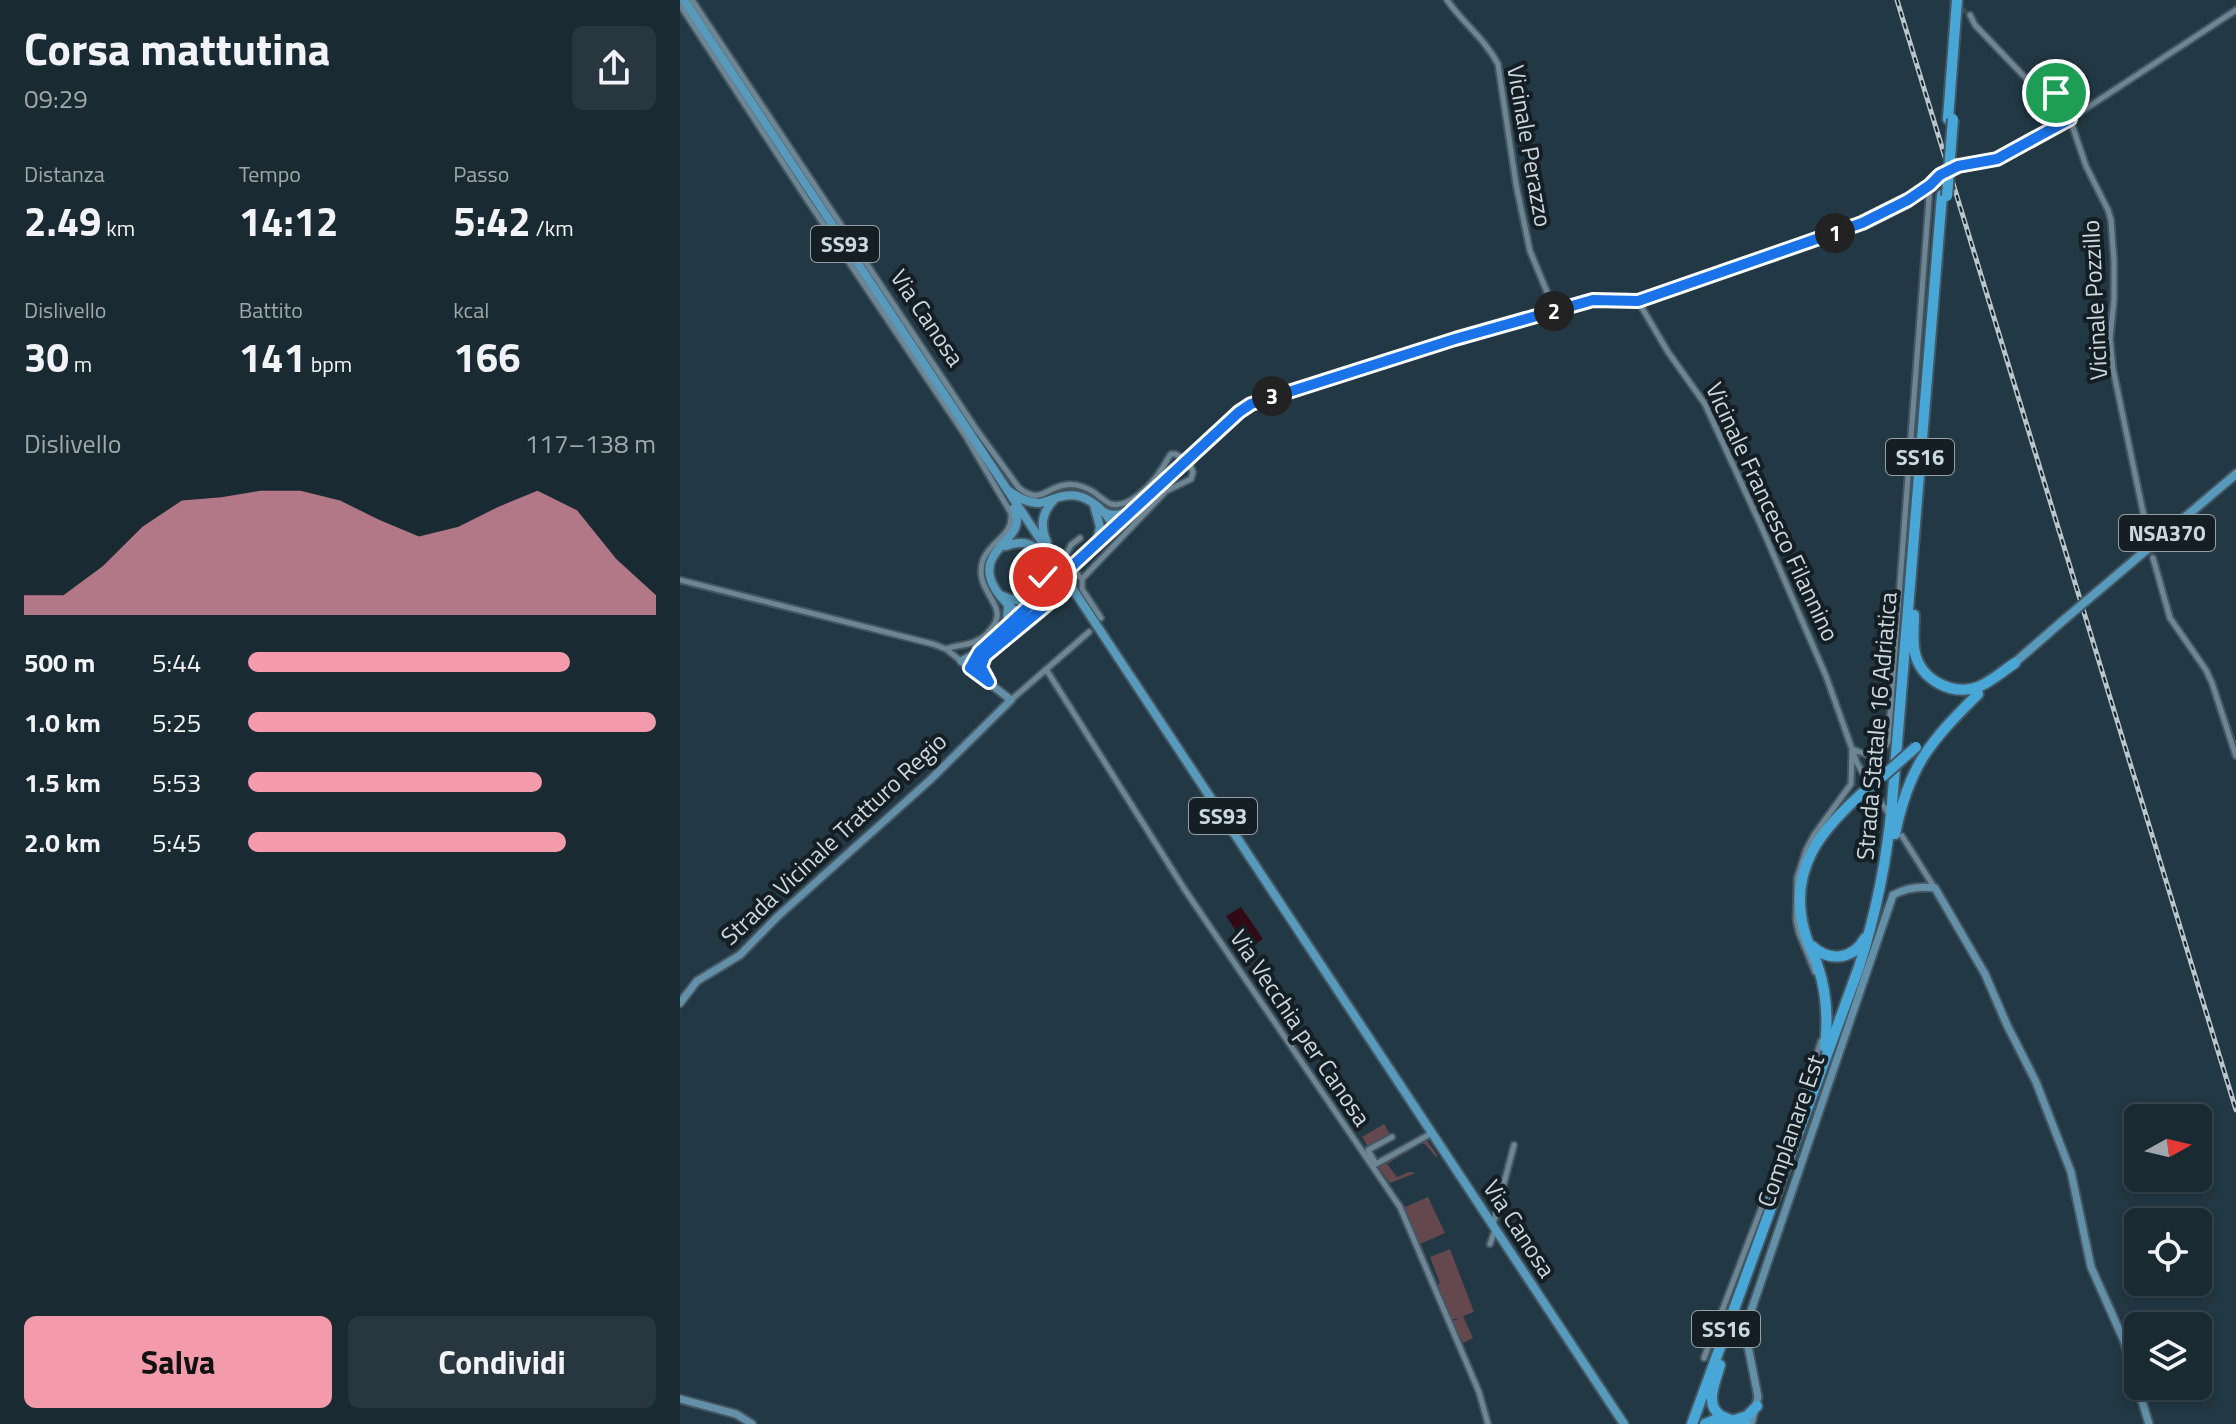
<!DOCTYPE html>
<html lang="it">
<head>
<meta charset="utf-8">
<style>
  body { margin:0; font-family:"Titillium Web",sans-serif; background:#27363f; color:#f1f3f6; height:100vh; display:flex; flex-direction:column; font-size:30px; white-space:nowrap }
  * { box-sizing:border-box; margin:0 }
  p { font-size:26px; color:#9fa7ac }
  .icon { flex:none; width:44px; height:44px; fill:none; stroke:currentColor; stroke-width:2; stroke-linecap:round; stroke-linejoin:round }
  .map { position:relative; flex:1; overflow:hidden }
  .panel { display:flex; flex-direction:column; background:#1a2a33; width:680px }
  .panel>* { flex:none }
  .needle { width:52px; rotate:82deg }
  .fabs { position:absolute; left:1444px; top:1104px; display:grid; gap:16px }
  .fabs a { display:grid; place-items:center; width:88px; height:88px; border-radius:12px; background:#1a2a33; box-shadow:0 4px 12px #0003,0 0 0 2px #38464e; font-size:40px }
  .pin { position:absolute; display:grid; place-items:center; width:68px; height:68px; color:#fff; margin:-34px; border:4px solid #fff; border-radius:50%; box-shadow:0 2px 8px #0007 }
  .km { position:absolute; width:40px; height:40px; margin:-20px; border-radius:50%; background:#222; color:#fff; font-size:22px; line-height:40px; text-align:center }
  .round { display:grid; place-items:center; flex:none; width:84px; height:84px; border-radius:12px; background:#27363f }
  .summary { display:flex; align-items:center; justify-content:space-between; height:136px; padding:0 24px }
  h1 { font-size:44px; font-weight:700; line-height:60px }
  .metrics { display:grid; grid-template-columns:repeat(3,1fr); gap:12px; height:136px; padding:8px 24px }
  .metrics div { display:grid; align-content:center }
  .metrics b { font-size:40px; font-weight:700 }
  .metrics small { font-size:22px; font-weight:400 }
  .metrics p { font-size:22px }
  .chart { height:224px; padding:16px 24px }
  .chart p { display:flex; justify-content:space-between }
  .chart svg { width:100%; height:144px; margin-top:8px; fill:#f39aab; opacity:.7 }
  .button { display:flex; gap:16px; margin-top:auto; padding:16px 24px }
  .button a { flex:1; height:92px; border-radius:12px; background:#f39aab; color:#111; font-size:32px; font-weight:700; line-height:92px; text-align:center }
  .button a+a { background:#27363f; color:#f1f3f6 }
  ul { padding:0 24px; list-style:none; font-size:26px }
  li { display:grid; grid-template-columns:128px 96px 1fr; align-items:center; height:60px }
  li i { height:20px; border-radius:10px; background:#f39aab }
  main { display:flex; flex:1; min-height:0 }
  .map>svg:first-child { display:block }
</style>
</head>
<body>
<main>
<section class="panel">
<div class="summary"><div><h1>Corsa mattutina</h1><p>09:29</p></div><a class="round"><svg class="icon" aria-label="share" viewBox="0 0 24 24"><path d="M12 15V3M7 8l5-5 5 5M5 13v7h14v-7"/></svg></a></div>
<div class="metrics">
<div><p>Distanza</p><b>2.49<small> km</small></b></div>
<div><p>Tempo</p><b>14:12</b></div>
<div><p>Passo</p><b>5:42<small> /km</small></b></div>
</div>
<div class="metrics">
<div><p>Dislivello</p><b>30<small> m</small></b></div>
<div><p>Battito</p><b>141<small> bpm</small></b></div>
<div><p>kcal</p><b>166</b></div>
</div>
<div class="chart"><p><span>Dislivello</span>117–138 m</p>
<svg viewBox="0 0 160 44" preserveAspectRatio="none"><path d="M0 44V38L10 38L20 29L30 17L40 9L50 8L60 6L70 6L80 9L90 15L100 20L110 17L120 11L130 6L140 12L150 27L160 38V44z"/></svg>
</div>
<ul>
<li><b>500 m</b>5:44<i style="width:79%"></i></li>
<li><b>1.0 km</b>5:25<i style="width:100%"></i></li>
<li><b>1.5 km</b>5:53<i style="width:72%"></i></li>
<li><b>2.0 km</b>5:45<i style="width:78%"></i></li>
</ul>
<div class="button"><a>Salva</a><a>Condividi</a></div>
</section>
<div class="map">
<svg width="1556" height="1424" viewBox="0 0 1556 1424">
  <rect width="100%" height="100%" fill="#223844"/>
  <path fill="#64484d" d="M704,1124L710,1134L688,1147L682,1137Z
    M745,1138L758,1156L756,1157L746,1145L742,1143L707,1164L717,1177L729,1172L736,1173L710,1183L697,1166Z
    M748,1197L765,1233L740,1244L723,1208Z
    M770,1249L794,1312L783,1316L793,1338L781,1344L771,1322L780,1318L770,1320L757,1285L760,1283L750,1257Z"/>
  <path fill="#320a15" d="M561,907L583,939L568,949L546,916Z"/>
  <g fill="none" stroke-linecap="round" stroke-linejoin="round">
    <path stroke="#3b505b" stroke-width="5" stroke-dasharray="5 2.5" stroke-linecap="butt" d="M1270,0L1290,15
      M1467,531L1473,558"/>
    <defs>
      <path id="street" d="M12,0L296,429L339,488C361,505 365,488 385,485C398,483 411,489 420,497C423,499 427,503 431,504C449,509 472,484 481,470C485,465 487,459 491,454H495L508,460
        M767,0C783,23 805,39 818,64L836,184L850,251L875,311
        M0,5L126,198L285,435L331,513C333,538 311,539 303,560C292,592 332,605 311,629C307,634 302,639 296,641C287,646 275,645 266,649
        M1290,15L1295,25L1362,95L1376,93L1390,119L1406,166L1428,210L1431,220L1434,261V299L1430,339L1433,369L1467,531
        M958,301L988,352L1025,404L1082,528L1146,676L1177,763L1187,780
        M508,460L559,412L582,399L775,339L913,300L958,301L1182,223L1228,200L1250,185L1260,175L1278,166L1317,159L1390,119L1556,10
        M400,538L391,545L386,555L394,571L402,579
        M1473,558L1490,618L1526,670L1532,683L1556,756
        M0,580L253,644L266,649L281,661
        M421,618L402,589V579L486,491L511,479L513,472L508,460
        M366,669L505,890L720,1207L799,1392L808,1424
        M309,681L301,667L305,656L375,598C382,586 372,575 360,578
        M331,700L409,632
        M1172,749L1193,757H1198L1208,742L1250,185
        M1196,794L1208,813
        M1222,836L1254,887
        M1135,972L1119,933L1116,920L1117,878L1126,850L1134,835L1171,784L1172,749
        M712,1137L688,1150L696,1164L752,1133
        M813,1225L834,1145
        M810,1244L815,1230
        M1024,1358L1120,1107L1141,1041"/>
      <path id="secondary" d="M416,545L508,460
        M0,1003L17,981L60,955L97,917L250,780L331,700L281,661L299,652L357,599
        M0,1399L56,1414L72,1424
        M1071,1424L1078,1397L1067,1341L1070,1314L1213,895C1226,888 1240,886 1255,888L1305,974L1327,1025L1356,1082L1391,1172L1411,1267L1444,1341L1469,1424"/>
      <path id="primary" d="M4,0L944,1424
        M329,491C338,497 347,503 359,503C367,502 375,497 384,496C405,491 426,510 434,528
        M414,505L420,527L416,545
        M334,508C345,531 323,539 313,557C300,579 324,603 341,615
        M424,512C434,518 444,513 454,509
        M367,542C360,527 361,513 374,500
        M326,546C344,539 354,544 367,557
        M1418,591L1556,474
        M323,596C335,602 344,601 357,599
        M321,631L327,622L328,606
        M1332,665L1386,618"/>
      <path id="highway" d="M1268,119L1277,0
        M1234,615C1234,627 1232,641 1235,653C1241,680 1272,696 1298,687C1311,682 1323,671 1335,663
        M1215,834C1229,765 1250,742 1298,694
        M1132,946C1149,962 1173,960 1185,938
        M1145,1047C1148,1020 1147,993 1138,967C1135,956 1128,945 1125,933C1106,869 1143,827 1187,789
        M1040,1365C1036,1380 1024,1404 1040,1415C1047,1420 1058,1421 1066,1424
        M1055,1420L1067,1416L1077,1406
        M1012,1424L1179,967C1196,913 1207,860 1212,804L1262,195
        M1025,1424L1035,1420L1046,1421"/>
    </defs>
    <use href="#street" stroke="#435661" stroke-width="9"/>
    <use href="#secondary" stroke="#435661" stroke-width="11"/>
    <use href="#primary" stroke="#435661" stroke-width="12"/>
    <use href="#highway" stroke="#435661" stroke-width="14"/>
    <use href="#street" stroke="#6e8694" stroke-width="5"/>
    <use href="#secondary" stroke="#6390a8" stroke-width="7"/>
    <use href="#primary" stroke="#589abc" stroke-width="8"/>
    <use href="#highway" stroke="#49a7d7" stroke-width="10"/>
    <defs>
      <path id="rail" d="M1217,0L1556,1110"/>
    </defs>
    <use href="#rail" stroke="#b7c5cd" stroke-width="5"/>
    <use href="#rail" stroke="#141e23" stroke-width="2" stroke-dasharray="6" stroke-linecap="butt"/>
    <defs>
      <path id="secondary-bridge" d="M357,599L416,545"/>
      <path id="primary-bridge" d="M1386,618L1418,591"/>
      <path id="highway-bridge" d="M1267,196L1273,119
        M1202,777L1236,747
        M1187,789L1194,783"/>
    </defs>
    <use href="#secondary-bridge" stroke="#435661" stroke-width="11" stroke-linecap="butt"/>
    <use href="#primary-bridge" stroke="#435661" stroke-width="12" stroke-linecap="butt"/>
    <use href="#highway-bridge" stroke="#435661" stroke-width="14" stroke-linecap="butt"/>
    <use href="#secondary-bridge" stroke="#6390a8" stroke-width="7"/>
    <use href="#primary-bridge" stroke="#589abc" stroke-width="8"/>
    <use href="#highway-bridge" stroke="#49a7d7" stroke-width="10"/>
  </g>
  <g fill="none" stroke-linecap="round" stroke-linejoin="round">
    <defs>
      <path id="route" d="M363,577C374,578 381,588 375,598L305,656L301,667L309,682L290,668L299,652L559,412L571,404L775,339L913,300L958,301L1079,259L1182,223L1228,200L1250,185L1260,175L1278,166L1317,159L1390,119L1376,93"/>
    </defs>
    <use href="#route" stroke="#fff" stroke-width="16"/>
    <use href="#route" stroke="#1a73e8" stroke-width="10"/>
  </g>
  <g text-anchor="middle" stroke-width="8" stroke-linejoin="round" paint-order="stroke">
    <g fill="#141e23" stroke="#94a0a7" stroke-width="2">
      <rect x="131" y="226" width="68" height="36" rx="6"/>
      <rect x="1206" y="439" width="68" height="36" rx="6"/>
      <rect x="1439" y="515" width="96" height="36" rx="6"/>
      <rect x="509" y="798" width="68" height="36" rx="6"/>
      <rect x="1012" y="1311" width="68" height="36" rx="6"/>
    </g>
    <g font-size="22" font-weight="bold" fill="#cbd8e0">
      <text x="165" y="252">SS93</text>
      <text x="1240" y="465">SS16</text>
      <text x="1487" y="541">NSA370</text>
      <text x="543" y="824">SS93</text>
      <text x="1046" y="1337">SS16</text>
    </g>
    <g font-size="24" fill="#cbd8e0" stroke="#141e23">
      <text transform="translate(849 146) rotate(80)" y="8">Vicinale Perazzo</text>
      <text transform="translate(1415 300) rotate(-93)" y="8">Vicinale Pozzillo</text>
      <text transform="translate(247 318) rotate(56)" y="8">Via Canosa</text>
      <text transform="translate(1092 512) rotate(65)" y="8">Vicinale Francesco Filannino</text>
      <text transform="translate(1197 726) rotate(-85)" y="8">Strada Statale 16 Adriatica</text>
      <text transform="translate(154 839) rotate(-43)" y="8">Strada Vicinale Tratturo Regio</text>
      <text transform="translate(620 1028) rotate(56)" y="8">Via Vecchia per Canosa</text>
      <text transform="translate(1111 1131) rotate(-71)" y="8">Complanare Est</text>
      <text transform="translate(839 1229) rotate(57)" y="8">Via Canosa</text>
    </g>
  </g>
</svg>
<div class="fabs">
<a><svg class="needle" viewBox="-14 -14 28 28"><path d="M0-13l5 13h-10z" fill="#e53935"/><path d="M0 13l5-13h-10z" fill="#9fa7ac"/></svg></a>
<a><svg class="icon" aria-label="locate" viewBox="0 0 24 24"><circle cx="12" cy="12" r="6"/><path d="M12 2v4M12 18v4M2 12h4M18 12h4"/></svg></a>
<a><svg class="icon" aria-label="layers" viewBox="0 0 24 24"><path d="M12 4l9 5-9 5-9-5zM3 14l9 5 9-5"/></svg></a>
</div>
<div class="pin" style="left:1376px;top:93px;background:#1e9e55"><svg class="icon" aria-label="arrive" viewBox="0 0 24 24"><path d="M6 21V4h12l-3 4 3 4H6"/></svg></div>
<div class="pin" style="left:363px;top:577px;background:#d93025"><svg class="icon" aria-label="check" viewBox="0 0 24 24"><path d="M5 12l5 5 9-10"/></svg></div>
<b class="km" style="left:1155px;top:233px">1</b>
<b class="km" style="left:874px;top:311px">2</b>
<b class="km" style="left:592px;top:396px">3</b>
</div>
</main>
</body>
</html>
